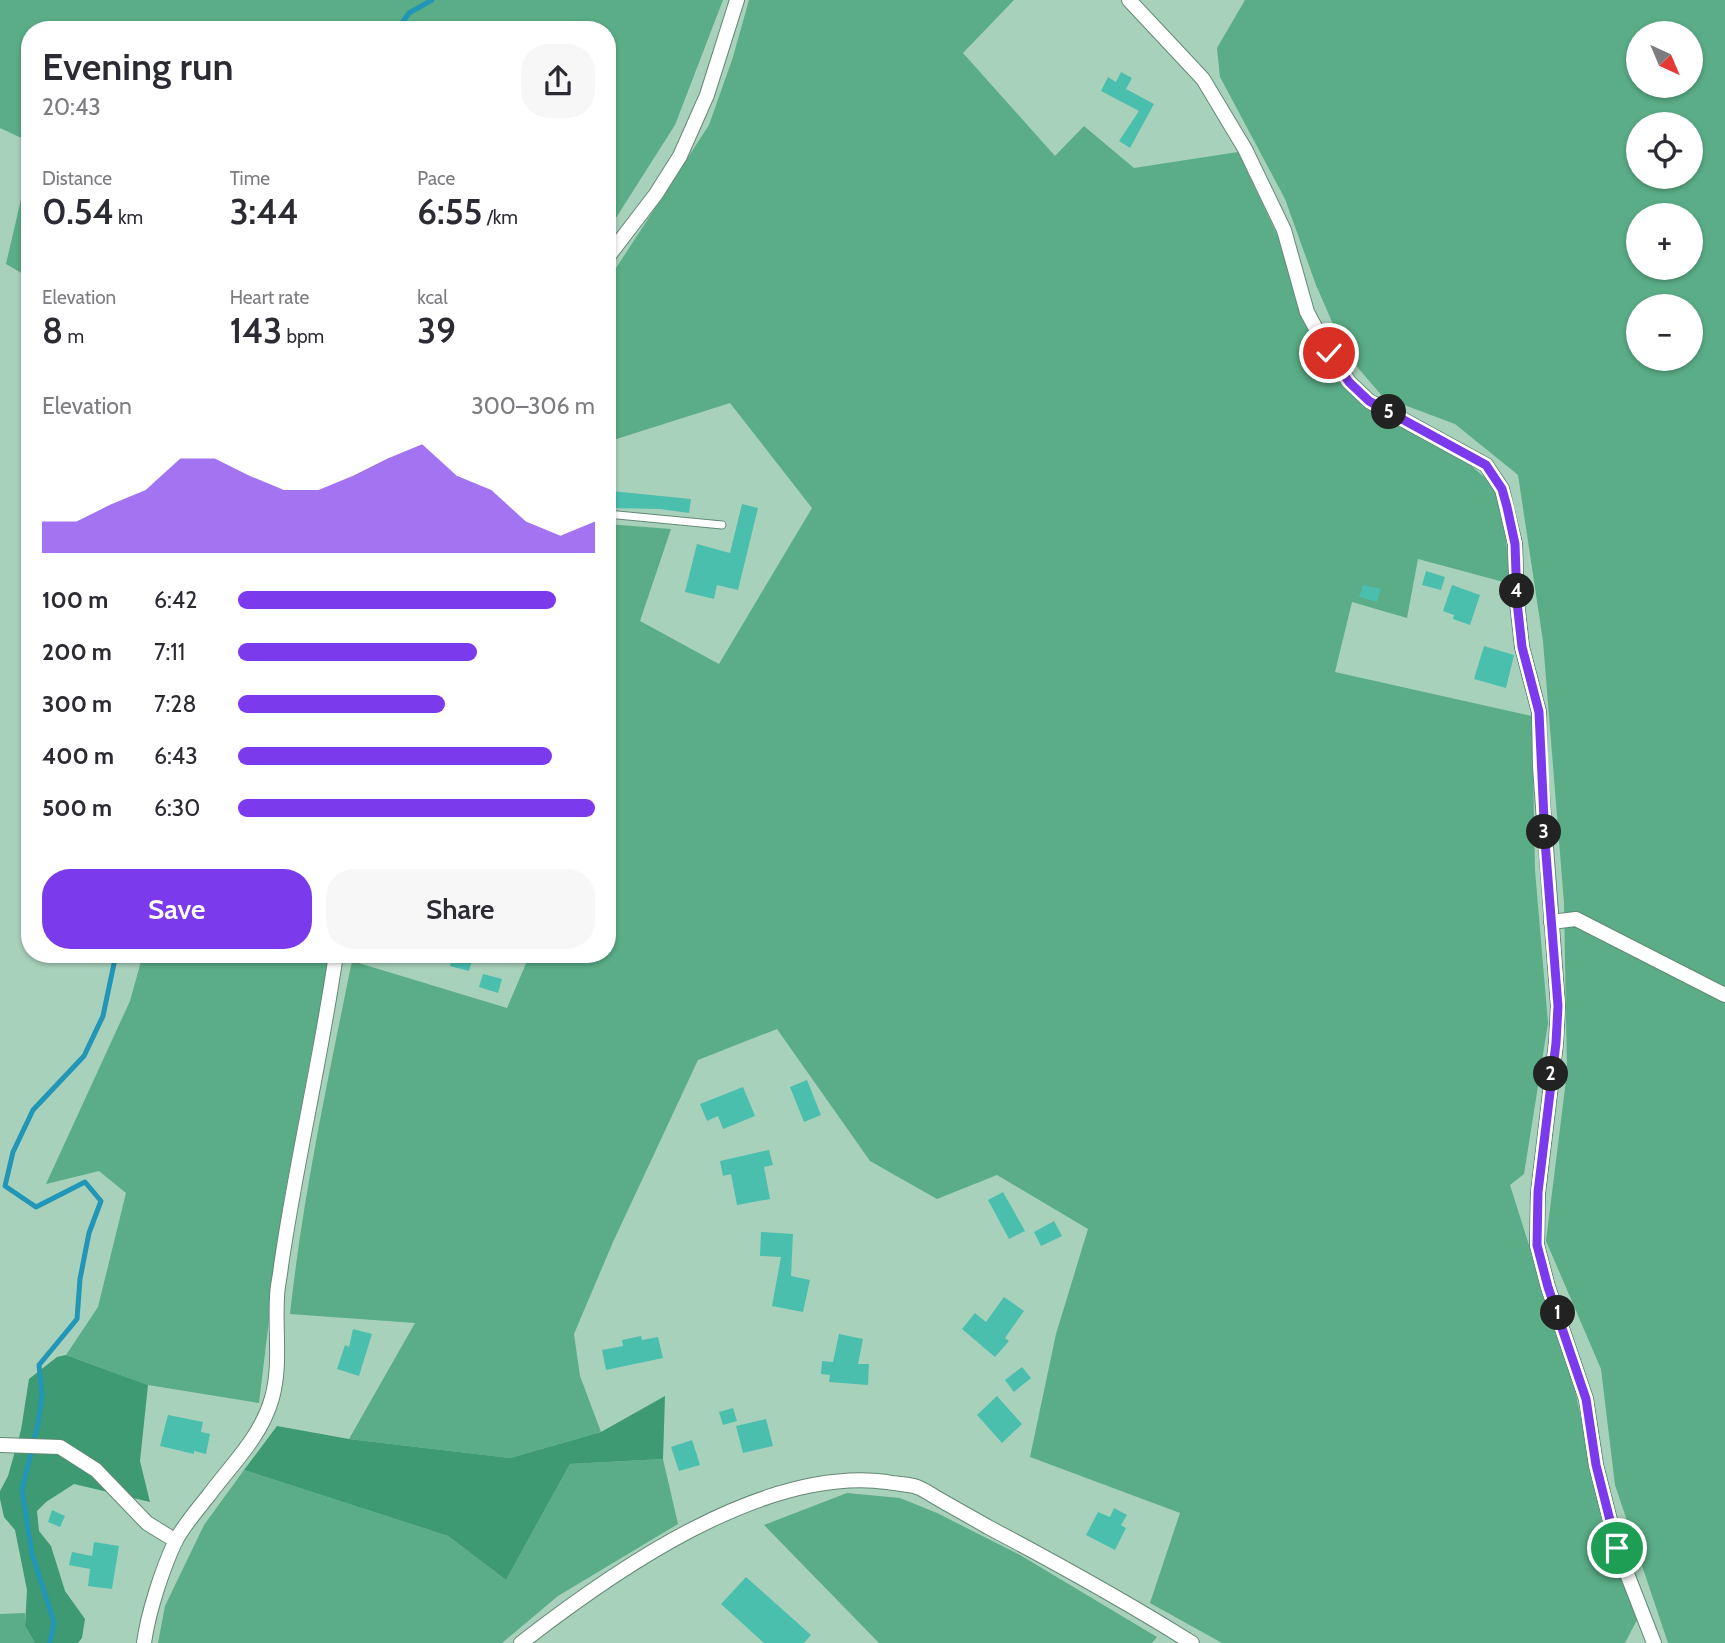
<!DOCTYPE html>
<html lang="en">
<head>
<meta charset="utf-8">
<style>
  body { margin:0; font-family:Cabin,sans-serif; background:#f7f7f7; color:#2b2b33; height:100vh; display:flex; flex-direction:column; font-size:26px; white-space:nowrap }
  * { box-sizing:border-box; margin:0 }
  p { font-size:23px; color:#7c7c81 }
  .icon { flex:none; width:38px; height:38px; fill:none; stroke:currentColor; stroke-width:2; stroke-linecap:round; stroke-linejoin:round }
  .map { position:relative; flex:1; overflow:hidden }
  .sheet { position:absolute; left:21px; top:21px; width:595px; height:942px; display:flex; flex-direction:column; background:#fff; border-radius:28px; box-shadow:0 2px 5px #0004 }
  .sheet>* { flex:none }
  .needle { width:46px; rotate:136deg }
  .buttons { position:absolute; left:1626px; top:21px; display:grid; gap:14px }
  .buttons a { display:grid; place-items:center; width:77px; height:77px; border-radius:50%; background:#fff; box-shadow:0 2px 5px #0004; font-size:35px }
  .pin { position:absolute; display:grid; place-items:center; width:60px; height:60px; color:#fff; margin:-30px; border:4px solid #fff; border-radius:50%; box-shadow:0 2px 7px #0007 }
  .km { position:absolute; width:35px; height:35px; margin:-18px; border-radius:50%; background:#222; color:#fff; font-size:19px; line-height:35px; text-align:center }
  .round { display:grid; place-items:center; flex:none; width:74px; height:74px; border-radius:28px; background:#f7f7f7 }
  .head { display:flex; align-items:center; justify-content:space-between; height:119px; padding:0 21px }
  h1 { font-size:38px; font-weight:600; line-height:52px }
  .stats { display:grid; grid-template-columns:repeat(3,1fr); gap:10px; height:119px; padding:7px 21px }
  .stats div { display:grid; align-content:center }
  .stats b { font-size:35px; font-weight:600 }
  .stats small { font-size:19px; font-weight:400 }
  .stats p { font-size:19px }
  .chart { height:196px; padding:14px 21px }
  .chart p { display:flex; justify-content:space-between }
  .chart svg { width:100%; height:126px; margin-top:7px; fill:#7c3aed; opacity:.7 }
  .primary-button { display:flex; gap:14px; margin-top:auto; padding:14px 21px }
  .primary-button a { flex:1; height:80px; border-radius:28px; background:#7c3aed; color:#fff; font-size:28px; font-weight:600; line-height:80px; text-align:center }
  .primary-button a+a { background:#f7f7f7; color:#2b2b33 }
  ul { padding:0 21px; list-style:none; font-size:23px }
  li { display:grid; grid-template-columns:112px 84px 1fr; align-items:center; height:52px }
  li i { height:18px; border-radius:9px; background:#7c3aed }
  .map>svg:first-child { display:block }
</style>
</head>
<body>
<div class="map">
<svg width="1725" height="1643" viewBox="0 0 1725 1643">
  <rect width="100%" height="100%" fill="#a8d1bb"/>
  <path fill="#5aad86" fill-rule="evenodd" d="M0,0H723L675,125L607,232V30H30V142L0,128Z
    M749,0H1014L963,53L1055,156L1084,126L1134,168L1238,152L1351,391L1468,463L1497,488L1503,515L1511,584L1418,559L1407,618L1352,602L1335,672L1532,716L1535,870L1548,1023L1524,1174L1510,1185L1576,1394L1604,1531L1638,1618L1625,1643H1222L1150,1603L1180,1513L1030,1457L1056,1334L1088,1229L997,1175L937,1199L870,1161L777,1029L698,1060L613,1242L574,1334L580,1376L601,1432L510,1458L349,1439L415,1323L290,1314C303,1195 328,1079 352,961L507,1008L530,954H607V524L671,529L640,621L719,664L812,508L730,403L607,442V282L709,125L733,57Z
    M1245,0H1725V1643H1668L1615,1485L1601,1369L1546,1241L1567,1072L1564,903L1543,641L1518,475L1455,424L1383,397L1346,354L1316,285L1285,199L1220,77L1217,48ZM1638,33H1690V86H1638ZM1638,124H1690V177H1638ZM1638,215H1690V268H1638ZM1638,306H1690V359H1638Z
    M30,160V278L6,264Z
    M143,954H330L283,1204L259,1403L148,1385L66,1355L98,1307L126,1193L99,1171L46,1184L130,1001Z
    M663,1459L678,1524L558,1596L502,1643H158L165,1606L204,1525L244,1470L448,1536L506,1580L570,1464Z
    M847,1493L900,1498L937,1513L1020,1555L1157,1637L1152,1643H879L764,1525Z
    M25,1613V1626L35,1643H0V1614Z"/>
  <path fill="#3e9a72" d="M66,1355L148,1385L140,1461L150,1502L74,1484L46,1502L37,1511L39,1531L51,1546L65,1591L85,1619L82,1638L78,1643H35L25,1626L27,1590L15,1530L4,1517L0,1499V1491L8,1476L21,1430L29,1379L57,1357Z
    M665,1396L663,1459L570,1464L506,1580L448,1536L244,1470L277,1426L349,1439L510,1458L601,1432Z"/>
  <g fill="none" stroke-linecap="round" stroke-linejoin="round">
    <path stroke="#2196b6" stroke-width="5" d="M397,30L409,13L432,0
      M50,1643L54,1622L32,1554L22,1490L38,1424L42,1394L39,1365L77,1319L80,1279L89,1233L101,1201L85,1182L36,1207L5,1186L13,1152L33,1110L84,1056L103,1016L116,954"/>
  </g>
  <path fill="#4abfae" d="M1121,72L1132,78L1126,89L1154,104L1130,148L1119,141L1139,111L1101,91L1108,77L1116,82Z
    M611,491L691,499L689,513L660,509L610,508Z
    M742,504L758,508L738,590L717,585L714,599L685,592L697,544L730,553Z
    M1426,571L1445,577L1441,590L1422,585Z
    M1363,585L1381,589L1377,602L1359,597Z
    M1452,585L1480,595L1470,625L1453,619L1454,615L1443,611Z
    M1484,646L1514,655L1506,688L1474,679Z
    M453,954H474L469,971L450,966Z
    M483,974L502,979L498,993L479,987Z
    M807,1080L821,1115L804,1122L790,1087Z
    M743,1087L755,1116L723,1129L718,1116L707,1121L700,1104Z
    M769,1150L773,1165L764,1167L770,1199L737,1205L731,1174L723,1176L720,1161Z
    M1003,1192L1025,1231L1009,1239L988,1200Z
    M1054,1221L1062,1236L1041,1246L1034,1232Z
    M761,1232L793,1234L791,1276L810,1280L803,1312L772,1306L781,1257L760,1256Z
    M1004,1297L1024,1311L1005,1338L1009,1341L995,1357L962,1329L975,1313L986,1322Z
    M353,1329L372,1334L359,1376L337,1369L345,1345L349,1347Z
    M839,1334L863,1339L858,1364H869L868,1385L829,1382L830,1375L821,1374L822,1361L833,1362Z
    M641,1336L642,1340L658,1337L663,1358L606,1370L602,1350L623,1346L622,1340Z
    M1022,1367L1031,1378L1014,1392L1005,1380Z
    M997,1396L1022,1424L1002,1443L977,1415Z
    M733,1408L737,1421L723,1425L719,1412Z
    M168,1415L203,1422L201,1432L210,1434L206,1454L194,1451V1454L160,1446Z
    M766,1419L773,1446L743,1453L736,1426Z
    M692,1440L700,1465L679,1471L671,1447Z
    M1114,1508L1127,1515L1121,1525L1126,1528L1115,1550L1086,1535L1098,1512L1110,1517Z
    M52,1510L65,1516L60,1527L48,1522Z
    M94,1542L119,1546L112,1589L88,1586L90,1569L69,1565L72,1552L92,1556Z
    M746,1577L811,1635L804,1643H764L721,1604Z"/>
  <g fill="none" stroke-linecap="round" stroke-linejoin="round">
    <defs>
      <path id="lane" d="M607,514L722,525"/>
      <path id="street" d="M1129,0L1203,79L1245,149L1284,230L1307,312L1329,353L1349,382L1369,401L1486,465L1502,489L1515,544L1517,602L1522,647L1539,712L1540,767L1558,1006L1556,1043L1538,1193L1537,1245L1548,1287L1586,1399L1596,1465L1617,1548L1654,1643
        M607,258L656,194L680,156L707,95L737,0
        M1551,922L1576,919L1725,995
        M0,1445L60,1447L96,1470L147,1523L176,1541
        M144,1643C148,1613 162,1570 175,1542C183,1526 198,1509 209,1495C232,1464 261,1437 272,1398C281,1366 275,1331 277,1298C277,1287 280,1277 281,1266C296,1162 321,1059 336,954
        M521,1643C615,1570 763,1466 887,1482C896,1484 906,1484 914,1486C922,1488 930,1494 937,1498C954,1508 971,1517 988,1527C1058,1564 1125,1601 1192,1643"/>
    </defs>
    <use href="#lane" stroke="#638975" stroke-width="9"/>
    <use href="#street" stroke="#638975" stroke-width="16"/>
    <use href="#lane" stroke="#fff" stroke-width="7"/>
    <use href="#street" stroke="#fff" stroke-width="14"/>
  </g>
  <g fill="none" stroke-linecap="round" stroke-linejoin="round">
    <defs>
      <path id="route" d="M1329,353L1349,382L1369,401L1486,465L1502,489L1507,507L1515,544L1517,602L1522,647L1539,712L1545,841L1558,1006L1556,1043L1538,1192L1537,1245L1548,1287L1586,1399L1596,1465L1617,1548"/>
    </defs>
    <use href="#route" stroke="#fff" stroke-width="14"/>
    <use href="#route" stroke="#7c3aed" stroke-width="9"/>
  </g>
</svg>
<div class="buttons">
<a><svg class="needle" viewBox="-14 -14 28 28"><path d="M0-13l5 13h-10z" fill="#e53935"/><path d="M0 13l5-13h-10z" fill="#7c7c81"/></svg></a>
<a><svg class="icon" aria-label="locate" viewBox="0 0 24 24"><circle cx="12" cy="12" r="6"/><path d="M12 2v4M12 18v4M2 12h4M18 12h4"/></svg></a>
<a>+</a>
<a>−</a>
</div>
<div class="pin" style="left:1617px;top:1548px;background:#1e9e55"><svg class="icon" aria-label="arrive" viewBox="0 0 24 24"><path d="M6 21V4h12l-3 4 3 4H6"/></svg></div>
<div class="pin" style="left:1329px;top:353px;background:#d93025"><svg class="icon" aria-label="check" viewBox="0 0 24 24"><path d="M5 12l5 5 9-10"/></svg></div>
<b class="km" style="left:1558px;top:1313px">1</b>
<b class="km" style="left:1551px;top:1074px">2</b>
<b class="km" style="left:1544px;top:832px">3</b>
<b class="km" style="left:1517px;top:591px">4</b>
<b class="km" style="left:1389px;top:412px">5</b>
<section class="sheet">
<div class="head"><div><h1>Evening run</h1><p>20:43</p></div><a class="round"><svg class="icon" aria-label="share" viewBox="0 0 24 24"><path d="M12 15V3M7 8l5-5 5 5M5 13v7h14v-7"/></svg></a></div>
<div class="stats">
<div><p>Distance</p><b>0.54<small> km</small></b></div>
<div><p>Time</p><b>3:44</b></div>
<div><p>Pace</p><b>6:55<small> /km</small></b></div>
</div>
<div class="stats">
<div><p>Elevation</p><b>8<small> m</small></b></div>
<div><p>Heart rate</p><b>143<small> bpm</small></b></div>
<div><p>kcal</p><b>39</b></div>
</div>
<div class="chart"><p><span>Elevation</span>300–306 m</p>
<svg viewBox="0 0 160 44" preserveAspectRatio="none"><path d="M0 44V33L10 33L20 27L30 22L40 11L50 11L60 17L70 22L80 22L90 17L100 11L110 6L120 17L130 22L140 33L150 38L160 33V44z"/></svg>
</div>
<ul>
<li><b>100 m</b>6:42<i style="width:89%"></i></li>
<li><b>200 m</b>7:11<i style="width:67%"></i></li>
<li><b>300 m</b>7:28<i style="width:58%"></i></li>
<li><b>400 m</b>6:43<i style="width:88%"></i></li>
<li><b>500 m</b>6:30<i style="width:100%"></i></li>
</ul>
<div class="primary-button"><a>Save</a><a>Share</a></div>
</section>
</div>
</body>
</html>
